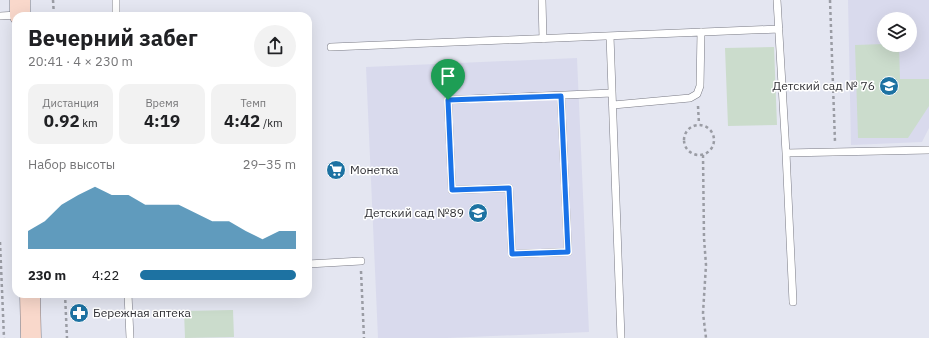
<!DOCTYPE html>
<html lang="ru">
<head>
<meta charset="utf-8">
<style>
  body { margin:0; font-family:"IBM Plex Sans",sans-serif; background:#f2f2f2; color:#202124; height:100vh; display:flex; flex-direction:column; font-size:15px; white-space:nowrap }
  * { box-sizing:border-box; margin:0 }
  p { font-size:13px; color:#757577 }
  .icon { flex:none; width:22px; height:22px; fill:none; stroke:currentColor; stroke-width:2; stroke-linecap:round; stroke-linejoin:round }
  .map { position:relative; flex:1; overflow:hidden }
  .drawer { position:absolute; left:12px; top:12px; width:300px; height:286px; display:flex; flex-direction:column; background:#fff; border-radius:12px; box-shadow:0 4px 16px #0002 }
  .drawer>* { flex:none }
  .fabs { position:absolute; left:877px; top:12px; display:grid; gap:8px }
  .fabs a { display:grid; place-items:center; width:40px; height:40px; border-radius:50%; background:#fff; box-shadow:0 4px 16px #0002; font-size:20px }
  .pin { position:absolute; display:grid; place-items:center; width:34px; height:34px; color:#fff; margin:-41px -17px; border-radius:50% 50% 50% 0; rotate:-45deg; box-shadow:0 0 4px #0007 }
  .pin .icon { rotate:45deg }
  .round { display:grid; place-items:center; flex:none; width:42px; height:42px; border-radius:21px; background:#f2f2f2 }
  .summary { display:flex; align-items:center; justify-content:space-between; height:68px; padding:0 16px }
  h1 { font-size:22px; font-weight:700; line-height:30px }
  .metrics { display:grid; grid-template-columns:repeat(3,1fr); gap:6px; height:68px; padding:4px 16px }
  .metrics div { display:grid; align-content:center; border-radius:10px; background:#f2f2f2; text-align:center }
  .metrics b { font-size:17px; font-weight:700 }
  .metrics small { font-size:11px; font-weight:400 }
  .metrics p { font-size:11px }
  .chart { height:112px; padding:8px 16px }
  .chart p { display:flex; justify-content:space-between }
  .chart svg { width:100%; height:72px; margin-top:4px; fill:#1d72a2; opacity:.7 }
  ul { padding:0 16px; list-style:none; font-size:13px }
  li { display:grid; grid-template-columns:64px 48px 1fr; align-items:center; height:30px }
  li i { height:10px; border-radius:5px; background:#1d72a2 }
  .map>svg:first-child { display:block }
</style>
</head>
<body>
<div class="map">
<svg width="929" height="338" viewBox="0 0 929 338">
  <rect width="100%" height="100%" fill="#e4e6f1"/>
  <path fill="#d9daed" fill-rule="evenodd" d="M848,0H929V128L922,142L851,145ZM884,19H910V45H884Z
    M577,58L589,332L447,338H378L366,67Z"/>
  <path fill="#cbdccc" d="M884,44L899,45L900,79H929V106L908,138H858L855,45Z
    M774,47L777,125L728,126L725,48Z
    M233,310L234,337L185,338L184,311Z"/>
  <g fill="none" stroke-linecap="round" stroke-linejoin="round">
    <defs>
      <path id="lane" d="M116,0V16
        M542,0L543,39
        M777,0L786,153
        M0,16L18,15
        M610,36L621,338
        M331,47L779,29
        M561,96L568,252L512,254L509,188L452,190L448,100L612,93
        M613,105L690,98L697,94L700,86L701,32
        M308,264L361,261
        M128,294L130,338
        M793,302L786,153L929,150"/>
      <path id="secondary" d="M20,0V16
        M30,294L31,338"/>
    </defs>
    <use href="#lane" stroke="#797a84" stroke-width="8"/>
    <use href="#secondary" stroke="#797a84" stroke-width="21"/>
    <path stroke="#9a9ca4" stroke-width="2.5" stroke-dasharray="3 3" stroke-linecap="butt" d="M53,0L54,16
      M830,0L835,142
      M698,106L699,124
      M684 140a15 15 0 1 1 30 0a15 15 0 1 1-30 0Z
      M703,155L704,238L706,265L703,313L706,338
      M0,242L4,338
      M361,271L364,338
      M65,294L67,338"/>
    <use href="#lane" stroke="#fff" stroke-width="7"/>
    <use href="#secondary" stroke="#f9d8cb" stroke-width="20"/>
  </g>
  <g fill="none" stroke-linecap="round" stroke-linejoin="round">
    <defs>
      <path id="route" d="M561,96L568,252L512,254L509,188L452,190L448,100Z"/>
    </defs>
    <use href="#route" stroke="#fff" stroke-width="8"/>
    <use href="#route" stroke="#1a73e8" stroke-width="5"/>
  </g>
  <defs>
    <symbol id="school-disc" viewBox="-11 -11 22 22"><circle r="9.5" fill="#1d72a2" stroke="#fff"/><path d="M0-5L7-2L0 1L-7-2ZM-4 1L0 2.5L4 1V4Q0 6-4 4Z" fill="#fff"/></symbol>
    <symbol id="supermarket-disc" viewBox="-11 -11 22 22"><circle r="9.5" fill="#1d72a2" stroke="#fff"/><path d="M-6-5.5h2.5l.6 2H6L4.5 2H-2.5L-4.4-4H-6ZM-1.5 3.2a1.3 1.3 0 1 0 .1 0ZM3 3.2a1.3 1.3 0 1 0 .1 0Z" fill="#fff"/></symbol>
    <symbol id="pharmacy-disc" viewBox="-11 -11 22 22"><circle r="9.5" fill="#1d72a2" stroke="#fff"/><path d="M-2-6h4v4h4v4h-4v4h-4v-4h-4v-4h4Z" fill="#fff"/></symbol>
  </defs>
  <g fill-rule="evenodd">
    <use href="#school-disc" x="878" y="75" width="22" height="22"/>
    <use href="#supermarket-disc" x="325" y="159" width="22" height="22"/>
    <use href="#school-disc" x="467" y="202" width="22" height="22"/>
    <use href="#pharmacy-disc" x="68" y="302" width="22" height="22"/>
  </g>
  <g text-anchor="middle" stroke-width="3" stroke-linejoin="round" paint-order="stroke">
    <g font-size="12" fill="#2f2f34" stroke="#fff" text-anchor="end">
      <text x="875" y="90">Детский сад № 76</text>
      <text x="350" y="174" text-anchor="start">Монетка</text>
      <text x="464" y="217">Детский сад №89</text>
      <text x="93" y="317" text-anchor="start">Бережная аптека</text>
    </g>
  </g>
</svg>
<div class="fabs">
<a><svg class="icon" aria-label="layers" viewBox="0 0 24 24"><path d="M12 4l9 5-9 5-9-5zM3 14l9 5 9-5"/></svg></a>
</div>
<div class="pin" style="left:448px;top:100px;background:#1e9e55"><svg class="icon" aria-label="arrive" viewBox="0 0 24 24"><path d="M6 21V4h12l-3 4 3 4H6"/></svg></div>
<section class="drawer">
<div class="summary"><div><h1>Вечерний забег</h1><p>20:41 · 4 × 230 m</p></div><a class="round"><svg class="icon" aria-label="share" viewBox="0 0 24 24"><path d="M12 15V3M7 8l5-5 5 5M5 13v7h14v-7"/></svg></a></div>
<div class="metrics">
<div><p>Дистанция</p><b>0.92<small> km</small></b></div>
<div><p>Время</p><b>4:19</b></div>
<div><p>Темп</p><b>4:42<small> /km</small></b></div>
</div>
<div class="chart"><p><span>Набор высоты</span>29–35 m</p>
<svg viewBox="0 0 160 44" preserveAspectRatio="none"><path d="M0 44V33L10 27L20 17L30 11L40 6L50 11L60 11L70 17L80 17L90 17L100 22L110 27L120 27L130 33L140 38L150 33L160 33V44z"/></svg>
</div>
<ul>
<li><b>230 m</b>4:22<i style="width:100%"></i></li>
</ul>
</section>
</div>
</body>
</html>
